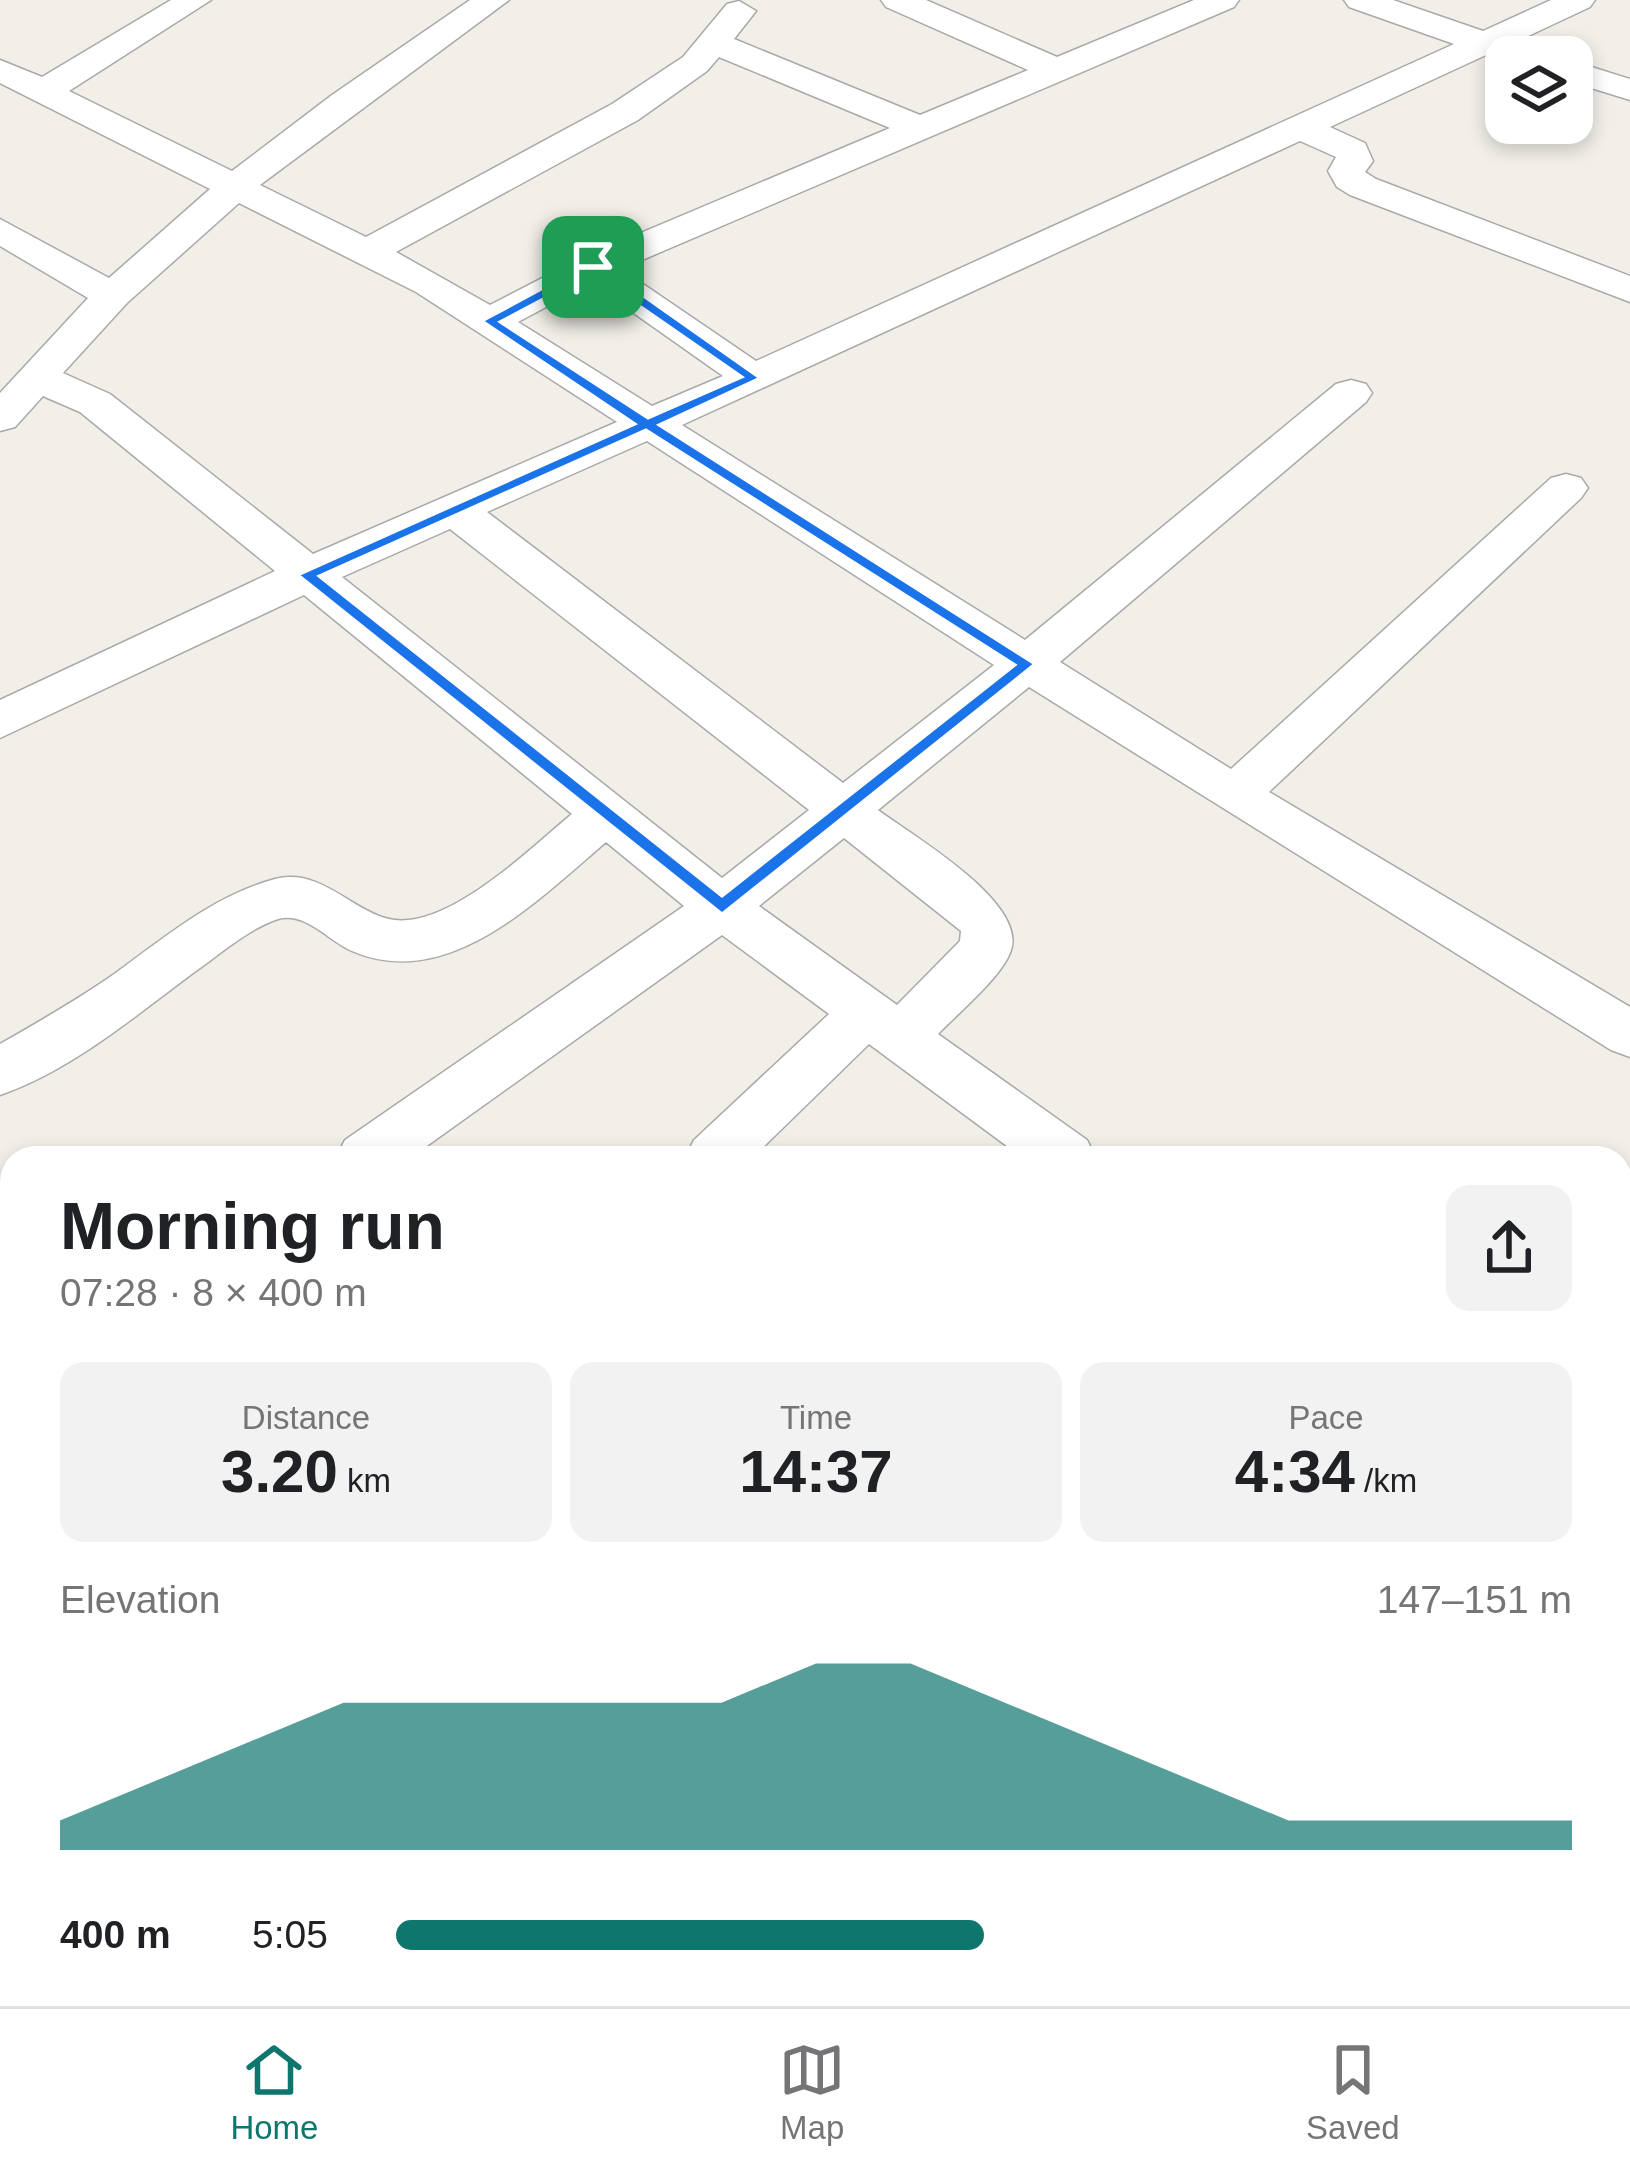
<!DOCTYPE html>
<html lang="en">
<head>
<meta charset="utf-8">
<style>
  body { margin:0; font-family:Arial,sans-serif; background:#f2f2f2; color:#202124; height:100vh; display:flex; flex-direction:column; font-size:45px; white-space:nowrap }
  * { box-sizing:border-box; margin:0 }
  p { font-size:39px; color:#757577 }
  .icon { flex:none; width:66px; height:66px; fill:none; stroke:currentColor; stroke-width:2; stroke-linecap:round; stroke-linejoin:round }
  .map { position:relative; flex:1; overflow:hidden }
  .side { position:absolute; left:0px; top:1146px; width:1632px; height:861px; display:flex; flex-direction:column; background:#fff; border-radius:36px 36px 0 0; box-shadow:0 6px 18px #0003 }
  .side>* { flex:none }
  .controls { position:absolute; left:1485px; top:36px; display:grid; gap:24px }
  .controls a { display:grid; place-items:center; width:108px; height:108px; border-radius:24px; background:#fff; box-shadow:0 6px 18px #0003; font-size:60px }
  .pin { position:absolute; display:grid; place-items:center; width:102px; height:102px; color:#fff; margin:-51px; border-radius:24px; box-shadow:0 6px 18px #0006 }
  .round { display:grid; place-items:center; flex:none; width:126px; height:126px; border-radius:24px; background:#f2f2f2 }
  .summary { display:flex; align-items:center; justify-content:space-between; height:204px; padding:0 60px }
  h1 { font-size:66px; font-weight:700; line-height:90px }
  .metrics { display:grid; grid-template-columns:repeat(3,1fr); gap:18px; height:204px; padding:12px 60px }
  .metrics div { display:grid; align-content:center; border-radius:24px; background:#f2f2f2; text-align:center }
  .metrics b { font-size:60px; font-weight:700 }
  .metrics small { font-size:33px; font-weight:400 }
  .metrics p { font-size:33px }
  .chart { height:336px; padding:24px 60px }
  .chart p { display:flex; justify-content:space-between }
  .chart svg { width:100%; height:216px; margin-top:12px; fill:#0f766e; opacity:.7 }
  ul { padding:0 60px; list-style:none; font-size:39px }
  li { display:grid; grid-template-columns:192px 144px 1fr; align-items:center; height:90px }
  li i { height:30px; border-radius:15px; background:#0f766e }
  .menu { display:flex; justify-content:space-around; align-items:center; height:168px; border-top:3px solid #e0e0e0; background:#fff; font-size:33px; color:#757577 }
  .menu a { display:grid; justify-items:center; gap:6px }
  .menu .selected { color:#0f766e }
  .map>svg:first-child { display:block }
</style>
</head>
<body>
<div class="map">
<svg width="1630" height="2006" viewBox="0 0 1630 2006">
  <rect width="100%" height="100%" fill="#f2efe9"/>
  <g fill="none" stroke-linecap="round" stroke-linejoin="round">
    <defs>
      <path id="street" d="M171,0H211L69,91L232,171L332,95L470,0H509L260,185L366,237L612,104L683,57L727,4L739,1L756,11L734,39L920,115L1028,70L886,7L881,0H926L1057,57L1194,0H1239L1234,7L621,269L756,361L1454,44L1349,7L1344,0H1393L1483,31L1551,0H1595L1590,7L1511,44L1508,54L1486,55L1330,127L1365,143L1373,161L1365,172L1376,179L1630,276V302L1350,195L1337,187L1328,171L1336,157L1300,141L682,425L1025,640L1336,384L1351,380L1366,384L1372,393L1366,402L1060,662L1231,769L1551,478L1566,474L1581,478L1588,488L1581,498L1269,792L1630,1007V1057L1611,1050L1029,687L878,810C913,836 1027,902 1011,950C1003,976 958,1013 938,1034L1087,1140L1096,1158H1023L869,1044L752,1158H685L694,1140L829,1014L722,935L410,1158H336L345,1140L684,906L606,842C539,899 448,993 352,951C329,941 305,911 278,919C248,929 219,955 193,973C134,1017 70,1071 0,1095V1044C37,1023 75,1001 110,977C162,940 212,896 275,879C319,868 348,907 385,918C443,936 530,848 572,814L304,595L0,738V700L275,571L80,412L43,396L15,427L0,431V393L88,298L0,246V219L109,278L210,189L0,83V60L42,77ZM719,57L890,128L579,259L490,305L396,252L638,120L707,71ZM239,203L416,292L617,422L313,554L110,394L63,373L127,303ZM591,283L723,376L652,406L518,322ZM647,441L994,665L843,783L487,512ZM450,529L809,810L722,878L342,577ZM844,838L961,931L960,941L897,1005L759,906Z
        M1572,61L1630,79V100L1572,82Z
        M12,1380V1444L0,1449V1385Z
        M1620,1540L1630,1544V1613L1620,1609Z
        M185,1995H260L264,2006H189Z
        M295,1995H375L371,2006H291Z
        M850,1995H925L921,2006H846Z
        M962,1995H1049L1045,2006H958Z
        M1325,1995H1401L1397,2006H1321Z"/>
    </defs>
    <use href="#street" stroke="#a9a9a9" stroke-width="3"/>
    <use href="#street" fill="#fff" fill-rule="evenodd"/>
  </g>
  <path fill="#1a73e8" stroke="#fff" stroke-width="3" fill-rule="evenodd" d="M588,264H598L760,378L659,425L1035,664L722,914L298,575L635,424L482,321ZM592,273L742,377L648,418L500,322ZM646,430L1015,665L722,896L319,576Z"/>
</svg>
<div class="controls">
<a><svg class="icon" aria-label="layers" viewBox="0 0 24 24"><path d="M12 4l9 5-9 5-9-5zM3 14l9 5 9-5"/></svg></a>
</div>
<div class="pin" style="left:593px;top:267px;background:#1e9e55"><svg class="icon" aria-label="arrive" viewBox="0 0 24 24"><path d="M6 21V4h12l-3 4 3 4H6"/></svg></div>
<section class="side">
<div class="summary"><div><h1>Morning run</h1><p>07:28 · 8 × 400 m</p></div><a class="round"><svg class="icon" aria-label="share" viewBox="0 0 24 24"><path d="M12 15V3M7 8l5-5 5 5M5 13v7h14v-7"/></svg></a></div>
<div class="metrics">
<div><p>Distance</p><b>3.20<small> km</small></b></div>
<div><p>Time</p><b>14:37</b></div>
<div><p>Pace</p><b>4:34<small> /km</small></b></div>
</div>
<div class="chart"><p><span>Elevation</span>147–151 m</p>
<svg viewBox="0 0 160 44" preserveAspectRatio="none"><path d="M0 44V38L10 30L20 22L30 14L40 14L50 14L60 14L70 14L80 6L90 6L100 14L110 22L120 30L130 38L140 38L150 38L160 38V44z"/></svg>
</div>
<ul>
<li><b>400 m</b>5:05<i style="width:50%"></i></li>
</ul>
</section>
</div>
<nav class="menu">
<a class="selected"><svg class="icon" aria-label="home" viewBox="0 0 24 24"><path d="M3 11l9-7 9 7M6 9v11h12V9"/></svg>Home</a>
<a><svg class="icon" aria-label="map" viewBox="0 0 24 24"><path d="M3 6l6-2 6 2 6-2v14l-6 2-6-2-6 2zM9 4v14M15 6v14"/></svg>Map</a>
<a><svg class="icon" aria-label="saved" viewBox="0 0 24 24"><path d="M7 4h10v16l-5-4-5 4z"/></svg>Saved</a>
</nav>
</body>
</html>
